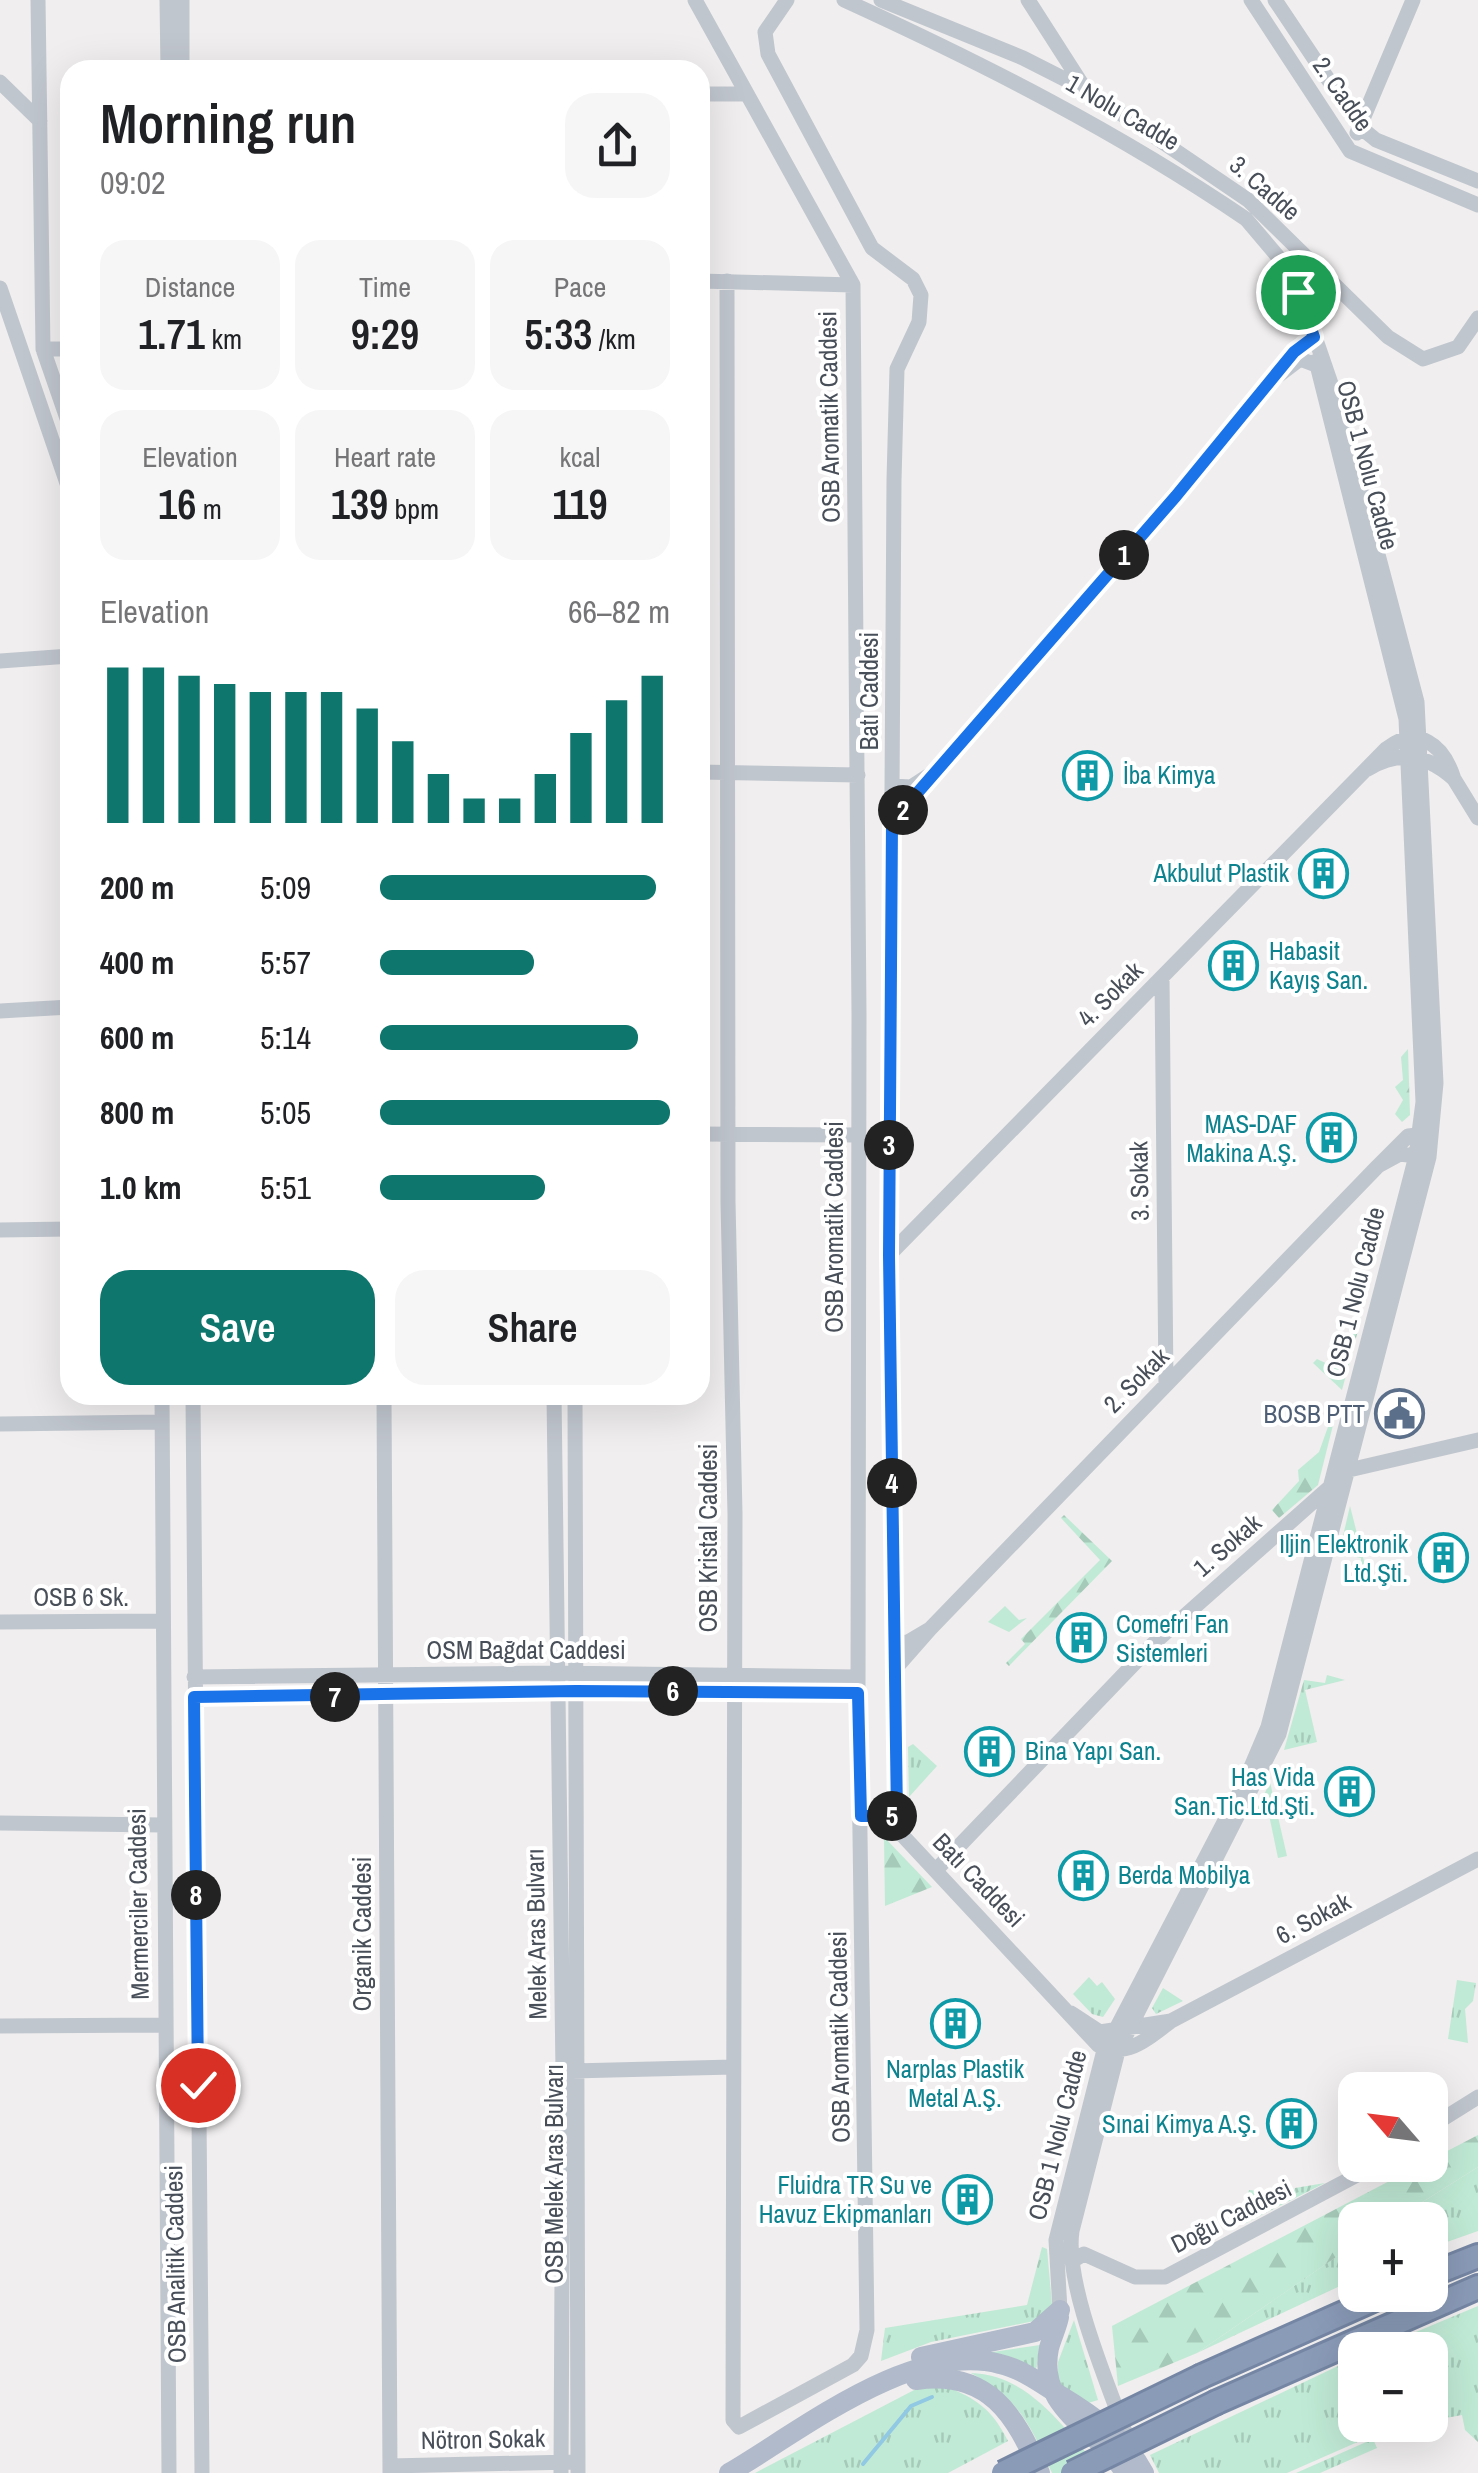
<!DOCTYPE html>
<html lang="en">
<head>
<meta charset="utf-8">
<style>
  body { margin:0; font-family:"Archivo Narrow",sans-serif; background:#f6f6f6; color:#202124; height:100vh; display:flex; flex-direction:column; font-size:38px; white-space:nowrap }
  * { box-sizing:border-box; margin:0 }
  p { font-size:32px; color:#757577 }
  .icon { flex:none; width:55px; height:55px; fill:none; stroke:currentColor; stroke-width:2; stroke-linecap:round; stroke-linejoin:round }
  .map { position:relative; flex:1; overflow:hidden }
  .panel { position:absolute; left:60px; top:60px; width:650px; height:1345px; display:flex; flex-direction:column; background:#fff; border-radius:30px; box-shadow:0 10px 40px #0002 }
  .panel>* { flex:none }
  .needle { width:65px; rotate:298deg }
  .buttons { position:absolute; left:1338px; top:2072px; display:grid; gap:20px }
  .buttons a { display:grid; place-items:center; width:110px; height:110px; border-radius:20px; background:#fff; box-shadow:0 10px 40px #0002; font-size:50px }
  .pin { position:absolute; display:grid; place-items:center; width:85px; height:85px; color:#fff; margin:-42px; border:5px solid #fff; border-radius:50%; box-shadow:0 2px 10px #0007 }
  .km { position:absolute; width:50px; height:50px; margin:-25px; border-radius:50%; background:#222; color:#fff; font-size:28px; line-height:50px; text-align:center }
  .round { display:grid; place-items:center; flex:none; width:105px; height:105px; border-radius:30px; background:#f6f6f6 }
  .overview { display:flex; align-items:center; justify-content:space-between; height:170px; padding:0 40px }
  h1 { font-size:55px; font-weight:600; line-height:75px }
  .stats { display:grid; grid-template-columns:repeat(3,1fr); gap:15px; height:170px; padding:10px 40px }
  .stats div { display:grid; align-content:center; border-radius:25px; background:#f6f6f6; text-align:center }
  .stats b { font-size:42px; font-weight:600 }
  .stats small { font-size:28px; font-weight:400 }
  .stats p { font-size:28px }
  .chart { height:280px; padding:20px 40px }
  .chart p { display:flex; justify-content:space-between }
  .chart svg { width:100%; height:180px; margin-top:10px; stroke:#0f766e; stroke-width:6 }
  .button { display:flex; gap:20px; margin-top:auto; padding:20px 40px }
  .button a { flex:1; height:115px; border-radius:30px; background:#0f766e; color:#fff; font-size:40px; font-weight:600; line-height:115px; text-align:center }
  .button a+a { background:#f6f6f6; color:#202124 }
  ul { padding:0 40px; list-style:none; font-size:32px }
  li { display:grid; grid-template-columns:160px 120px 1fr; align-items:center; height:75px }
  li i { height:25px; border-radius:12px; background:#0f766e }
  .map>svg:first-child { display:block }
</style>
</head>
<body>
<div class="map">
<svg width="1478" height="2473" viewBox="0 0 1478 2473">
  <defs>
    <pattern id="grass-tufts" width="24" height="20" patternUnits="userSpaceOnUse" patternTransform="scale(2.5)"><rect width="24" height="20" fill="#c0ead5"/><path d="M3 7l-1-3M5 7V3M7 7l1-3M15 17l-1-3M17 17v-4M19 17l1-3" fill="none" stroke="#a6cab9"/></pattern>
    <pattern id="forest-firs" width="22" height="20" patternUnits="userSpaceOnUse" patternTransform="scale(2.5)"><rect width="22" height="20" fill="#c0ead5"/><path d="M5 1l3.5 6h-7zM16 11l3.5 6h-7z" fill="#a6cab9"/></pattern>
  </defs>
  <rect width="100%" height="100%" fill="#f0eeee"/>
  <path fill="url(#grass-tufts)" d="M1350,1506L1366,1569L1361,1567V1558L1339,1553Z
    M1005,1606L1019,1620L1027,1618L1009,1632L988,1622Z
    M1327,1675L1345,1680L1305,1690L1317,1742L1284,1750L1304,1680L1325,1683Z
    M913,1744L937,1766L909,1797L908,1747Z
    M1270,1782L1287,1856L1278,1858L1269,1815L1253,1818Z
    M1089,1977L1097,1986L1102,1982L1115,1999L1103,2017L1092,2014L1073,1994Z
    M1457,1980L1476,1983L1473,2001L1465,2009L1468,2043L1448,2039Z
    M1163,1988L1183,2001L1156,2014L1152,2008Z
    M1478,2167V2231L1430,2248V2220H1394Z
    M1325,2183L1244,2224L1249,2190L1293,2195L1295,2188Z
    M1355,2244V2279L1197,2353L1349,2248Z
    M1042,2247L1047,2249L1052,2304L1044,2319L931,2342L881,2361L885,2328L1027,2305Z
    M1478,2306V2442L1465,2430L1462,2415L1430,2421V2350H1373Z
    M1074,2320L1098,2400L1085,2404L1058,2385V2362Z
    M1040,2345L1036,2370L986,2353Z
    M1355,2358V2425H1409L1385,2430L1287,2473H1159L1150,2455Z
    M971,2373C1032,2375 1065,2431 1104,2473H1052C1029,2423 1021,2401 971,2373Z
    M945,2386C977,2399 992,2409 1008,2441L948,2473H755L918,2388Z
    M1373,2439L1377,2448L1320,2473H1296Z"/>
  <path fill="url(#forest-firs)" d="M1408,1049L1410,1115L1402,1122L1395,1114L1403,1100L1395,1087L1403,1080L1401,1057Z
    M1360,1323L1342,1390L1313,1363L1317,1359L1334,1367Z
    M1329,1424L1333,1425L1318,1485L1279,1518L1272,1510L1299,1481L1298,1470L1319,1452Z
    M1064,1515L1112,1561L1009,1666L1006,1663L1025,1644L1021,1639L1100,1560L1061,1518Z
    M884,1837L932,1887L885,1906Z
    M1478,2135V2167L1394,2220H1355V2244L1197,2353L1118,2386L1112,2326L1420,2165H1430V2160Z"/>
  <g fill="none" stroke-linecap="round" stroke-linejoin="round">
    <path stroke="#91c8e3" stroke-width="4" d="M863,2464L911,2406L932,2397"/>
    <defs>
      <path id="highway" d="M1430,2275L1478,2256
        M1202,2376L1384,2295
        M1217,2402L1478,2287"/>
    </defs>
    <use href="#highway" stroke="#7586a4" stroke-width="28"/>
    <path stroke="#c0c6ce" stroke-width="15" d="M38,0L43,349L70,427
      M167,0L168,70
      M182,0V70
      M695,0L853,285L859,1015L858,1693L867,2330L861,2356L853,2365L739,2427L733,2420L735,1514L728,1202L727,281
      M787,0L765,32L768,54L872,248L913,279L921,295L919,322L897,369L894,480L889,1255L898,1823L904,1837L1098,2045C1127,2059 1149,2038 1171,2021L1100,2032L1071,2013
      M844,0C984,64 1118,132 1246,219L1280,259L1304,305L1339,407L1417,702L1436,1083L1429,1157L1279,1734L1118,2051L1072,2231C1064,2287 1113,2395 1132,2451
      M881,0L1023,58L1086,90L1248,200L1388,337L1423,359L1458,347L1478,318
      M1028,0L1085,89
      M1251,0L1350,151L1478,205
      M1275,0L1360,127L1376,140L1478,181
      M0,82L40,121
      M700,94H747
      M1357,133L1413,0
      M700,281L853,285
      M0,288L70,492
      M1315,337L1299,345L1275,378L1300,359L1316,365
      M43,349H70
      M0,661L70,656
      M700,772L858,775
      M934,772L1275,378
      M1454,779L1478,818
      M892,822L934,772L911,787L893,786
      M1162,977L1166,1385
      M0,1011L70,1007
      M700,1134L859,1135
      M1416,1156L1400,1154L1378,1166L1408,1136L1426,1134
      M0,1230L70,1229
      M889,1255L1386,749C1418,725 1443,744 1454,779C1427,754 1398,750 1368,769
      M162,1395L169,2473
      M193,1395L202,2473
      M384,1395L390,2473
      M554,1395L563,2072L561,2473
      M575,1395L578,2473
      M0,1424L162,1422
      M0,1622L162,1621
      M930,1629L1378,1166
      M894,1644L908,1642L930,1629L894,1670
      M194,1677L556,1673L858,1677
      M194,1697L576,1691L858,1693
      M861,1816H897
      M0,1823L163,1825
      M936,1870L1153,1644L1349,1470L1478,1440
      M1171,2021L1478,1859
      M0,2026L165,2025
      M572,2071L733,2067
      M1430,2127L1478,2097
      M1072,2261L1084,2254L1135,2277H1165L1376,2165
      M1060,2310L1056,2240L1103,2054L1243,1786L1268,1727L1416,1156L1423,1102L1406,719L1316,361
      M390,2466L571,2462"/>
    <path stroke="#b0baca" stroke-width="20" d="M1059,2317C1057,2327 1052,2337 1049,2348C1036,2411 1099,2428 1125,2473
      M921,2357L1035,2332L1060,2310
      M916,2380C988,2369 1016,2415 1040,2473
      M729,2473C801,2431 912,2341 1000,2364C1022,2369 1042,2384 1061,2396C1094,2416 1125,2438 1144,2473"/>
    <use href="#highway" stroke="#8a9bb8" stroke-width="22"/>
    <defs>
      <path id="highway-bridge" d="M1003,2473L1202,2376
        M1072,2473L1217,2402"/>
    </defs>
    <use href="#highway-bridge" stroke="#7586a4" stroke-width="28" stroke-linecap="butt"/>
    <use href="#highway-bridge" stroke="#8a9bb8" stroke-width="22"/>
  </g>
  <g fill="none" stroke-linecap="round" stroke-linejoin="round">
    <defs>
      <path id="route" d="M198,2085L194,1697L576,1691L858,1693L861,1816H897L889,1255L892,822L1176,496L1294,352L1314,337L1298,292"/>
    </defs>
    <use href="#route" stroke="#fff" stroke-width="20"/>
    <use href="#route" stroke="#1a73e8" stroke-width="12"/>
  </g>
  <defs>
    <symbol id="building-ring" viewBox="-11 -11 22 22"><circle r="9.5" fill="#fff" stroke="#0f9aa8" stroke-width="1.5"/><path d="M-4-6H4V6H1V3H-1V6H-4ZM-2.5-4.3h1.7v1.8h-1.7ZM.8-4.3h1.7v1.8H.8ZM-2.5-1h1.7V.8h-1.7ZM.8-1h1.7V.8H.8Z" fill="#0f9aa8"/></symbol>
    <symbol id="civic-ring" viewBox="-11 -11 22 22"><circle r="9.5" fill="#fff" stroke="#5c6f8a" stroke-width="1.5"/><path d="M-.6-6.5H3V-4.5H.6V-3L4-1V1h2V6H-6V1h2V-1L-.6-3ZM-1.2 2.5V6h2.4V2.5Z" fill="#5c6f8a"/></symbol>
  </defs>
  <g fill-rule="evenodd">
    <use href="#building-ring" x="1060" y="748" width="55" height="55"/>
    <use href="#building-ring" x="1296" y="846" width="55" height="55"/>
    <use href="#building-ring" x="1206" y="938" width="55" height="55"/>
    <use href="#building-ring" x="1304" y="1110" width="55" height="55"/>
    <use href="#civic-ring" x="1372" y="1386" width="55" height="55"/>
    <use href="#building-ring" x="1416" y="1530" width="55" height="55"/>
    <use href="#building-ring" x="1054" y="1610" width="55" height="55"/>
    <use href="#building-ring" x="962" y="1724" width="55" height="55"/>
    <use href="#building-ring" x="1322" y="1764" width="55" height="55"/>
    <use href="#building-ring" x="1056" y="1848" width="55" height="55"/>
    <use href="#building-ring" x="928" y="1996" width="55" height="55"/>
    <use href="#building-ring" x="1264" y="2096" width="55" height="55"/>
    <use href="#building-ring" x="940" y="2172" width="55" height="55"/>
  </g>
  <g text-anchor="middle" stroke-width="8" stroke-linejoin="round" paint-order="stroke">
    <g font-size="25" fill="#484f59" stroke="#fff">
      <text transform="translate(1343 94) rotate(55)" y="9">2. Cadde</text>
      <text transform="translate(1123 112) rotate(30)" y="9">1 Nolu Cadde</text>
      <text transform="translate(1265 188) rotate(41)" y="9">3. Cadde</text>
      <text transform="translate(829 417) rotate(-91)" y="9">OSB Aromatik Caddesi</text>
      <text transform="translate(1368 465) rotate(75)" y="9">OSB 1 Nolu Cadde</text>
      <text transform="translate(869 691) rotate(-90)" y="9">Batı Caddesi</text>
      <text transform="translate(1110 994) rotate(-45)" y="9">4. Sokak</text>
      <text transform="translate(1139 1181) rotate(-91)" y="9">3. Sokak</text>
      <text transform="translate(834 1227) rotate(-90)" y="9">OSB Aromatik Caddesi</text>
      <text transform="translate(1355 1292) rotate(-76)" y="9">OSB 1 Nolu Cadde</text>
      <text transform="translate(1136 1380) rotate(-45)" y="9">2. Sokak</text>
      <text transform="translate(708 1538) rotate(-90)" y="9">OSB Kristal Caddesi</text>
      <text transform="translate(1227 1545) rotate(-41)" y="9">1. Sokak</text>
      <text x="81" y="1606">OSB 6 Sk.</text>
      <text x="526" y="1659">OSM Bağdat Caddesi</text>
      <text transform="translate(979 1880) rotate(46)" y="9">Batı Caddesi</text>
      <text transform="translate(138 1904) rotate(-91)" y="9">Mermerciler Caddesi</text>
      <text transform="translate(1313 1918) rotate(-28)" y="9">6. Sokak</text>
      <text transform="translate(362 1934) rotate(-90)" y="9">Organik Caddesi</text>
      <text transform="translate(536 1934) rotate(-91)" y="9">Melek Aras Bulvarı</text>
      <text transform="translate(839 2037) rotate(-91)" y="9">OSB Aromatik Caddesi</text>
      <text transform="translate(1057 2135) rotate(-76)" y="9">OSB 1 Nolu Cadde</text>
      <text transform="translate(554 2174) rotate(-90)" y="9">OSB Melek Aras Bulvarı</text>
      <text transform="translate(1231 2216) rotate(-27)" y="9">Doğu Caddesi</text>
      <text transform="translate(175 2264) rotate(-91)" y="9">OSB Analitik Caddesi</text>
      <text transform="translate(483 2439) rotate(-1)" y="9">Nötron Sokak</text>
    </g>
    <g font-size="25" fill="#0d838f" stroke="#fff" text-anchor="end">
      <text x="1123" y="784" text-anchor="start">İba Kimya</text>
      <text x="1289" y="882">Akbulut Plastik</text>
      <text x="1269" y="960" text-anchor="start">Habasit<tspan x="1269" dy="29">Kayış San.</tspan></text>
      <text x="1297" y="1133">MAS-DAF<tspan x="1297" dy="29">Makina A.Ş.</tspan></text>
      <text x="1408" y="1553">Iljin Elektronik<tspan x="1408" dy="29">Ltd.Şti.</tspan></text>
      <text x="1116" y="1633" text-anchor="start">Comefri Fan<tspan x="1116" dy="29">Sistemleri</tspan></text>
      <text x="1025" y="1760" text-anchor="start">Bina Yapı San.</text>
      <text x="1315" y="1786">Has Vida<tspan x="1315" dy="29">San.Tic.Ltd.Şti.</tspan></text>
      <text x="1118" y="1884" text-anchor="start">Berda Mobilya</text>
      <text x="955" y="2078" text-anchor="middle">Narplas Plastik<tspan x="955" dy="29">Metal A.Ş.</tspan></text>
      <text x="1257" y="2133">Sınai Kimya A.Ş.</text>
      <text x="932" y="2194">Fluidra TR Su ve<tspan x="932" dy="29">Havuz Ekipmanları</tspan></text>
    </g>
    <g font-size="25" fill="#4e5e75" stroke="#fff" text-anchor="end">
      <text x="1365" y="1423">BOSB PTT</text>
    </g>
  </g>
</svg>
<div class="buttons">
<a><svg class="needle" viewBox="-14 -14 28 28"><path d="M0-13l5 13h-10z" fill="#e53935"/><path d="M0 13l5-13h-10z" fill="#757577"/></svg></a>
<a>+</a>
<a>−</a>
</div>
<div class="pin" style="left:1298px;top:292px;background:#1e9e55"><svg class="icon" aria-label="arrive" viewBox="0 0 24 24"><path d="M6 21V4h12l-3 4 3 4H6"/></svg></div>
<div class="pin" style="left:198px;top:2085px;background:#d93025"><svg class="icon" aria-label="check" viewBox="0 0 24 24"><path d="M5 12l5 5 9-10"/></svg></div>
<b class="km" style="left:1124px;top:555px">1</b>
<b class="km" style="left:903px;top:810px">2</b>
<b class="km" style="left:889px;top:1145px">3</b>
<b class="km" style="left:892px;top:1483px">4</b>
<b class="km" style="left:892px;top:1816px">5</b>
<b class="km" style="left:673px;top:1691px">6</b>
<b class="km" style="left:335px;top:1697px">7</b>
<b class="km" style="left:196px;top:1895px">8</b>
<section class="panel">
<div class="overview"><div><h1>Morning run</h1><p>09:02</p></div><a class="round"><svg class="icon" aria-label="share" viewBox="0 0 24 24"><path d="M12 15V3M7 8l5-5 5 5M5 13v7h14v-7"/></svg></a></div>
<div class="stats">
<div><p>Distance</p><b>1.71<small> km</small></b></div>
<div><p>Time</p><b>9:29</b></div>
<div><p>Pace</p><b>5:33<small> /km</small></b></div>
</div>
<div class="stats">
<div><p>Elevation</p><b>16<small> m</small></b></div>
<div><p>Heart rate</p><b>139<small> bpm</small></b></div>
<div><p>kcal</p><b>119</b></div>
</div>
<div class="chart"><p><span>Elevation</span>66–82 m</p>
<svg viewBox="0 0 160 44" preserveAspectRatio="none"><path d="M5 44V6M15 44V6M25 44V8M35 44V10M45 44V12M55 44V12M65 44V12M75 44V16M85 44V24M95 44V32M105 44V38M115 44V38M125 44V32M135 44V22M145 44V14M155 44V8"/></svg>
</div>
<ul>
<li><b>200 m</b>5:09<i style="width:95%"></i></li>
<li><b>400 m</b>5:57<i style="width:53%"></i></li>
<li><b>600 m</b>5:14<i style="width:89%"></i></li>
<li><b>800 m</b>5:05<i style="width:100%"></i></li>
<li><b>1.0 km</b>5:51<i style="width:57%"></i></li>
</ul>
<div class="button"><a>Save</a><a>Share</a></div>
</section>
</div>
</body>
</html>
